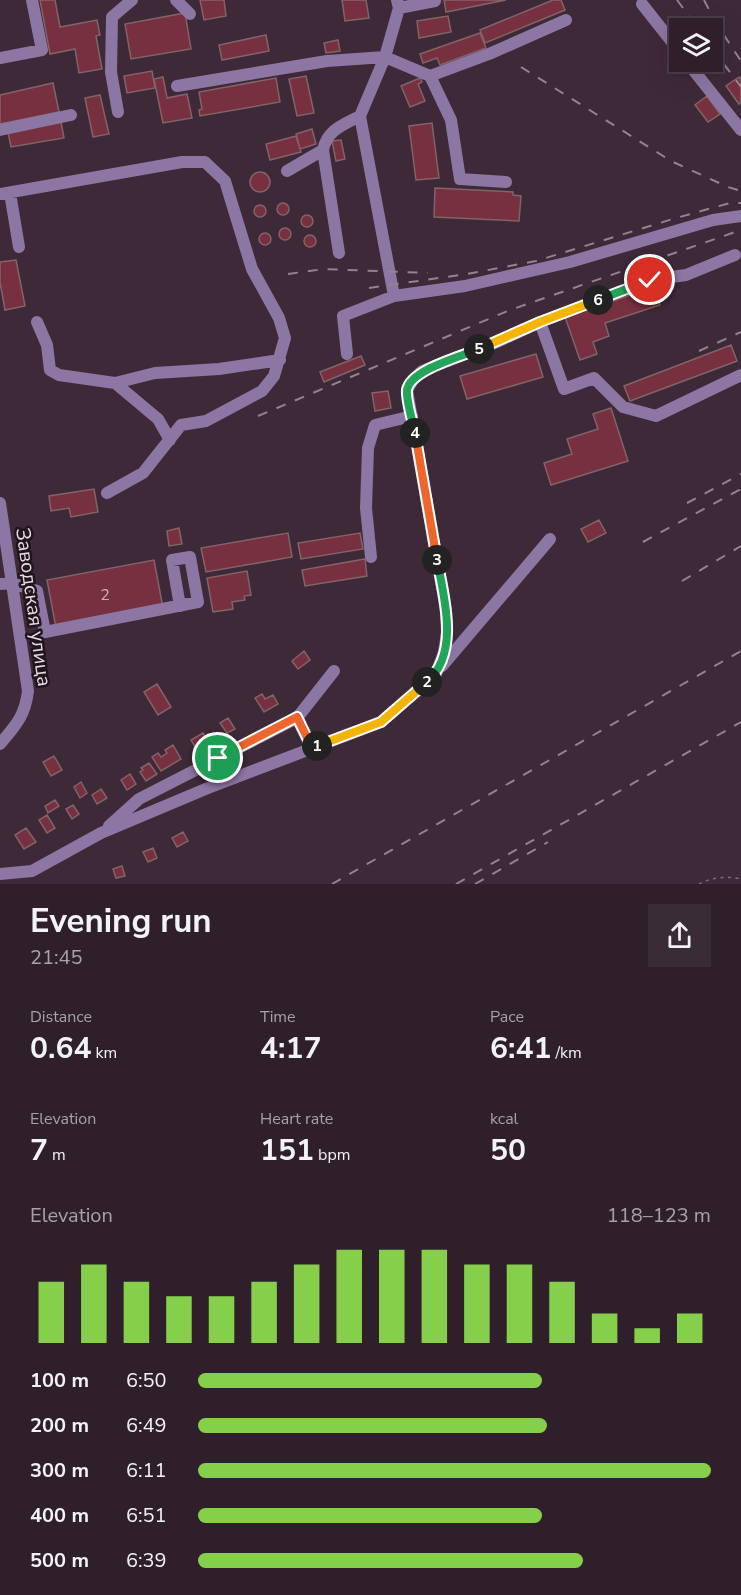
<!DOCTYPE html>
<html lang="en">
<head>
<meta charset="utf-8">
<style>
  body { margin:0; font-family:"Nunito Sans",sans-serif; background:#3a2c36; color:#f1f3f6; height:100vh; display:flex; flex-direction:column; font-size:22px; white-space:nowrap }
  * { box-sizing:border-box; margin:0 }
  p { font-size:20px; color:#a7a2a8 }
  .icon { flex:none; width:33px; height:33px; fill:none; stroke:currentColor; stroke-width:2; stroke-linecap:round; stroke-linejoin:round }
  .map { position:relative; height:884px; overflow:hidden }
  .drawer { display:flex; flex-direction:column; background:#2e1f2a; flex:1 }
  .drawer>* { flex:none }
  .controls { position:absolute; left:669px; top:18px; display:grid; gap:12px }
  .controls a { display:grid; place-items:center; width:54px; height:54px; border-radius:0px; background:#2e1f2a; box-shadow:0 6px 24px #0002,0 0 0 2px #493d47; font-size:30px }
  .pin { position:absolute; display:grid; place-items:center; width:51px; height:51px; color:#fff; margin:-26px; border:3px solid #fff; border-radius:50%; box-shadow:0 2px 6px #0007 }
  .km { position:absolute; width:30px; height:30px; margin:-15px; border-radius:50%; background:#222; color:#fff; font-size:16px; line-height:30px; text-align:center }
  .round { display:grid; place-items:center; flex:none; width:63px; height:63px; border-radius:0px; background:#3a2c36 }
  .headline { display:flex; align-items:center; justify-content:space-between; height:102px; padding:0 30px }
  h1 { font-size:33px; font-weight:700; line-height:45px }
  .figures { display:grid; grid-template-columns:repeat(3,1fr); gap:9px; height:102px; padding:6px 30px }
  .figures div { display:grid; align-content:center }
  .figures b { font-size:30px; font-weight:700 }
  .figures small { font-size:16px; font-weight:400 }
  .figures p { font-size:16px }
  .chart { height:168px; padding:12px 30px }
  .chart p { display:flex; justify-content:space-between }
  .chart svg { width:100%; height:108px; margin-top:6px; stroke:#86cf4b; stroke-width:6 }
  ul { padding:0 30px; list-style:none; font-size:20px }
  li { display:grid; grid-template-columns:96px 72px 1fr; align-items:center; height:45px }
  li i { height:15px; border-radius:8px; background:#86cf4b }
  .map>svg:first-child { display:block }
</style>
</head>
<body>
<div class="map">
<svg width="741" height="884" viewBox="0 0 741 884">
  <rect width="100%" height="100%" fill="#3e2938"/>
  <path fill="#77303f" stroke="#826368" stroke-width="1.5" d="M40,0H55L60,27L97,20L100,35L96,36L102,69L79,73L75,49L50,54Z
    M200,0H224L226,16L204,20Z
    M342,0H366L369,18L345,21Z
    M444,0H506L446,12Z
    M553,0H561L565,10L485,43L480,30Z
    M185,13L191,49L131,59L125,24Z
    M448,16L451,32L419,38L417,21Z
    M480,33L486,48L440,65L437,58L423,63L420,54Z
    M266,35L269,51L222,60L219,45Z
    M338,40L340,51L326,53L324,43Z
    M152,71L155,88L127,93L124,76Z
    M306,76L314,113L297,116L289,79Z
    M163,77L167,98L187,94L192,118L163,123L154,79Z
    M739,77L741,80V102L739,104L726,86Z
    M276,78L280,102L200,116L199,110L202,109L199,92Z
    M420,78L422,82L418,84L425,101L410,107L401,86Z
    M53,83L59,112L0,124V95Z
    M100,95L109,134L93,137L85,98Z
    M707,96L720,114L708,122L695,105Z
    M61,122L64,138L11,147L8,132Z
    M432,123L439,178L416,180L409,126Z
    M312,129L316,144L300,149L296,134Z
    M296,136L301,152L270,160L266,144Z
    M341,140L345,159L336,161L332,141Z
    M250 182a10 10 0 1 1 20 0a10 10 0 1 1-20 0Z
    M435,188L513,192V195L521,196L519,221L434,217Z
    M277 209a6 6 0 1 1 12 0a6 6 0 1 1-12 0Z
    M254 211a6 6 0 1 1 12 0a6 6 0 1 1-12 0Z
    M301 221a6 6 0 1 1 12 0a6 6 0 1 1-12 0Z
    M279 234a6 6 0 1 1 12 0a6 6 0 1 1-12 0Z
    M259 239a6 6 0 1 1 12 0a6 6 0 1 1-12 0Z
    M304 241a6 6 0 1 1 12 0a6 6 0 1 1-12 0Z
    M16,260L25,306L5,310L0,282V262Z
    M654,287L660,305L605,323L609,336L593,342L597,354L580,360L565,317Z
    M731,345L737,361L630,401L624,386Z
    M536,354L543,377L467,399L460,376Z
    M361,356L365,365L324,382L320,372Z
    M388,391L391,408L375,411L372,393Z
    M611,408L628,461L551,485L544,463L572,454L567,439L598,429L593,414Z
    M94,489L98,512L71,517L69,508L51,511L49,496Z
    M599,520L606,533L588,542L581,529Z
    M179,528L182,544L169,546L167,531Z
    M288,533L292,557L206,572L201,548Z
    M360,533L363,549L301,559L298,543Z
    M365,559L367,576L305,586L302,570Z
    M154,560L163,608L56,628L47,580Z
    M247,571L251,595L244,596L245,600L232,602L233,609L213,612L207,578Z
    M304,651L310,660L298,669L292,661Z
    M157,684L171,707L158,715L144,692Z
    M262,694L265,699L273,695L278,704L264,712L255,698Z
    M228,718L235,729L227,733L220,723Z
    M203,733L209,743L197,750L191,740Z
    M173,745L181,759L161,771L152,757L158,753L161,757L167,753L165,750Z
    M54,756L62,770L51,776L43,762Z
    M149,763L157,774L146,781L140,772L143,770L141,768Z
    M130,774L136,784L127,790L121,780Z
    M81,782L87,793L80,798L74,787Z
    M101,789L107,798L97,804L92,795Z
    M55,800L59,806L48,813L45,806Z
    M73,805L79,814L72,819L66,809Z
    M47,815L55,828L47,833L39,820Z
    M26,828L36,842L24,849L15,835Z
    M183,832L188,841L177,847L172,838Z
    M153,848L157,858L148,862L143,852Z
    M122,866L125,876L116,878L113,869Z"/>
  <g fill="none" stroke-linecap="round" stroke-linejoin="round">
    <path stroke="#7e6b78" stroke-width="1.5" stroke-dasharray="3 4.5" stroke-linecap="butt" d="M699,884C712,877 727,876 741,879"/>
    <path stroke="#8c76a3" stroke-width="12" d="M176,0L190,14
      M642,4L680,52
      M399,8L435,1
      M0,58L42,50L32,0
      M687,62L741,130
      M430,76L451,120L460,179L506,182
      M177,86L327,61L385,57L430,76L489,54L566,20
      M118,112L111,72L112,17L132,0
      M0,130L71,115
      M287,171L323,150
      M10,193L19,247
      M0,194L182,162H205L225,181L252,269L279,318L285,338L274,376L262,391L206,421L181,425L143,473L107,493
      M339,253L323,150C327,130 343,125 360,116
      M394,296L360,116L385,57L399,8L397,0
      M37,322L47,345L50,370L59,375L115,383L155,373L219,369L280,360
      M540,322L564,389L594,378L623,407L656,416L741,375
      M347,354L343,316L394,296L465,286L570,262L713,220L741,216
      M115,383L158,419L170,440
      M0,503L28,691C25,716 16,725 0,744
      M371,557L366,508L368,448L375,425L412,416
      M0,584L12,583L37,591L45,632L198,602L190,557L172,560L180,606
      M442,666L550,539
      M297,718L334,671
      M109,826L139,799L297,718L312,748
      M0,874L32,871L101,833L208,788L381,722L436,674L444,652L447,633L446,610L407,390L413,380L422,371L497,342L540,322L650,280L686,275L735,255"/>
    <path stroke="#94828e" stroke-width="2" stroke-dasharray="10 10" stroke-linecap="butt" d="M677,0L698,28
      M704,0L716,23L741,61
      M712,48L741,87
      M521,67L671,161L728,187L741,191
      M288,274L324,269L428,273
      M369,288L467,274L536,261L676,218L730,203H741
      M699,351L741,332
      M258,416L510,310L741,230
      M687,503L741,474
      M643,542L741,489
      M682,581L741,546
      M332,884L741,651
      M456,884L741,722
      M475,884L548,842"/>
  </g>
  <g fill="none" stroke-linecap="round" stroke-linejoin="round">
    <defs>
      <path id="split-1" d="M218,758L297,717L312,748L317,746"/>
      <path id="split-2" d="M317,746L381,722L427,682"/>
      <path id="split-3" d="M427,682C460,653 444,597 437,560"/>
      <path id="split-4" d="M415,433L437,560"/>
      <path id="split-5" d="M415,433C413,422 406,401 407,390C410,370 462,356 479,349"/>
      <path id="split-6" d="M479,349L540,322L598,300"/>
      <path id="split-7" d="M598,300L650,280"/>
    </defs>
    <use href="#split-1" stroke="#fff" stroke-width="12"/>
    <use href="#split-2" stroke="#fff" stroke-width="12"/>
    <use href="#split-3" stroke="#fff" stroke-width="12"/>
    <use href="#split-4" stroke="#fff" stroke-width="12"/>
    <use href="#split-5" stroke="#fff" stroke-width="12"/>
    <use href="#split-6" stroke="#fff" stroke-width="12"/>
    <use href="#split-7" stroke="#fff" stroke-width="12"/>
    <use href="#split-1" stroke="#f0652b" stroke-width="8"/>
    <use href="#split-2" stroke="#f5b400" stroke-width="8"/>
    <use href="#split-3" stroke="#22a559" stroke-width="8"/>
    <use href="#split-4" stroke="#f0652b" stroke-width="8"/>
    <use href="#split-5" stroke="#22a559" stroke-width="8"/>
    <use href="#split-6" stroke="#f5b400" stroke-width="8"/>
    <use href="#split-7" stroke="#22a559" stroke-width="8"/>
  </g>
  <g text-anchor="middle" stroke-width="5" stroke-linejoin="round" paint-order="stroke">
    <g font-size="16" fill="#ccafba">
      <text x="105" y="600">2</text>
    </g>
    <g font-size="20" fill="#e8d9e3" stroke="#1f151c">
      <text transform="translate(34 607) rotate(82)" y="7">Заводская улица</text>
    </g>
  </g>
</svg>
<div class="controls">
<a><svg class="icon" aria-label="layers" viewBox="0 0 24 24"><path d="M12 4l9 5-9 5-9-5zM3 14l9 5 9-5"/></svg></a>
</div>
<div class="pin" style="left:218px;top:758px;background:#1e9e55"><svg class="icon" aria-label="arrive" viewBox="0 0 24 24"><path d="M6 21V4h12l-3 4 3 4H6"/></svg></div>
<div class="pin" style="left:650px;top:280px;background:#d93025"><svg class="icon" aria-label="check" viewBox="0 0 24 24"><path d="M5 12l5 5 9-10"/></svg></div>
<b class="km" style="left:317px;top:746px">1</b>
<b class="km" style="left:427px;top:682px">2</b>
<b class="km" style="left:437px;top:560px">3</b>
<b class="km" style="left:415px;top:433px">4</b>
<b class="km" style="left:479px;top:349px">5</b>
<b class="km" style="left:598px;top:300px">6</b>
</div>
<section class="drawer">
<div class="headline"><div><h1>Evening run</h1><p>21:45</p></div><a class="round"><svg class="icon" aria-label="share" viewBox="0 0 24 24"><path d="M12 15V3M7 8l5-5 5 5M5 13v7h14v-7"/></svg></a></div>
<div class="figures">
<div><p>Distance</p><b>0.64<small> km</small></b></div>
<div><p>Time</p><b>4:17</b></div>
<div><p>Pace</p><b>6:41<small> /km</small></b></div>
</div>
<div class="figures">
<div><p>Elevation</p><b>7<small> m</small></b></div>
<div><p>Heart rate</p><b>151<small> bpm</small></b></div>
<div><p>kcal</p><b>50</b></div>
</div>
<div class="chart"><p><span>Elevation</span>118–123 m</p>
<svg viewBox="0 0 160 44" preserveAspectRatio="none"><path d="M5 44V19M15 44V12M25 44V19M35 44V25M45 44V25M55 44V19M65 44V12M75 44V6M85 44V6M95 44V6M105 44V12M115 44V12M125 44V19M135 44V32M145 44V38M155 44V32"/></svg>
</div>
<ul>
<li><b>100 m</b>6:50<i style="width:67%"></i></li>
<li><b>200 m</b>6:49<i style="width:68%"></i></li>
<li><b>300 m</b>6:11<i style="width:100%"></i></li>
<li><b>400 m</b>6:51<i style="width:67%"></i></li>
<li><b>500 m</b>6:39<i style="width:75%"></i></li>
</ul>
</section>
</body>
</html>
